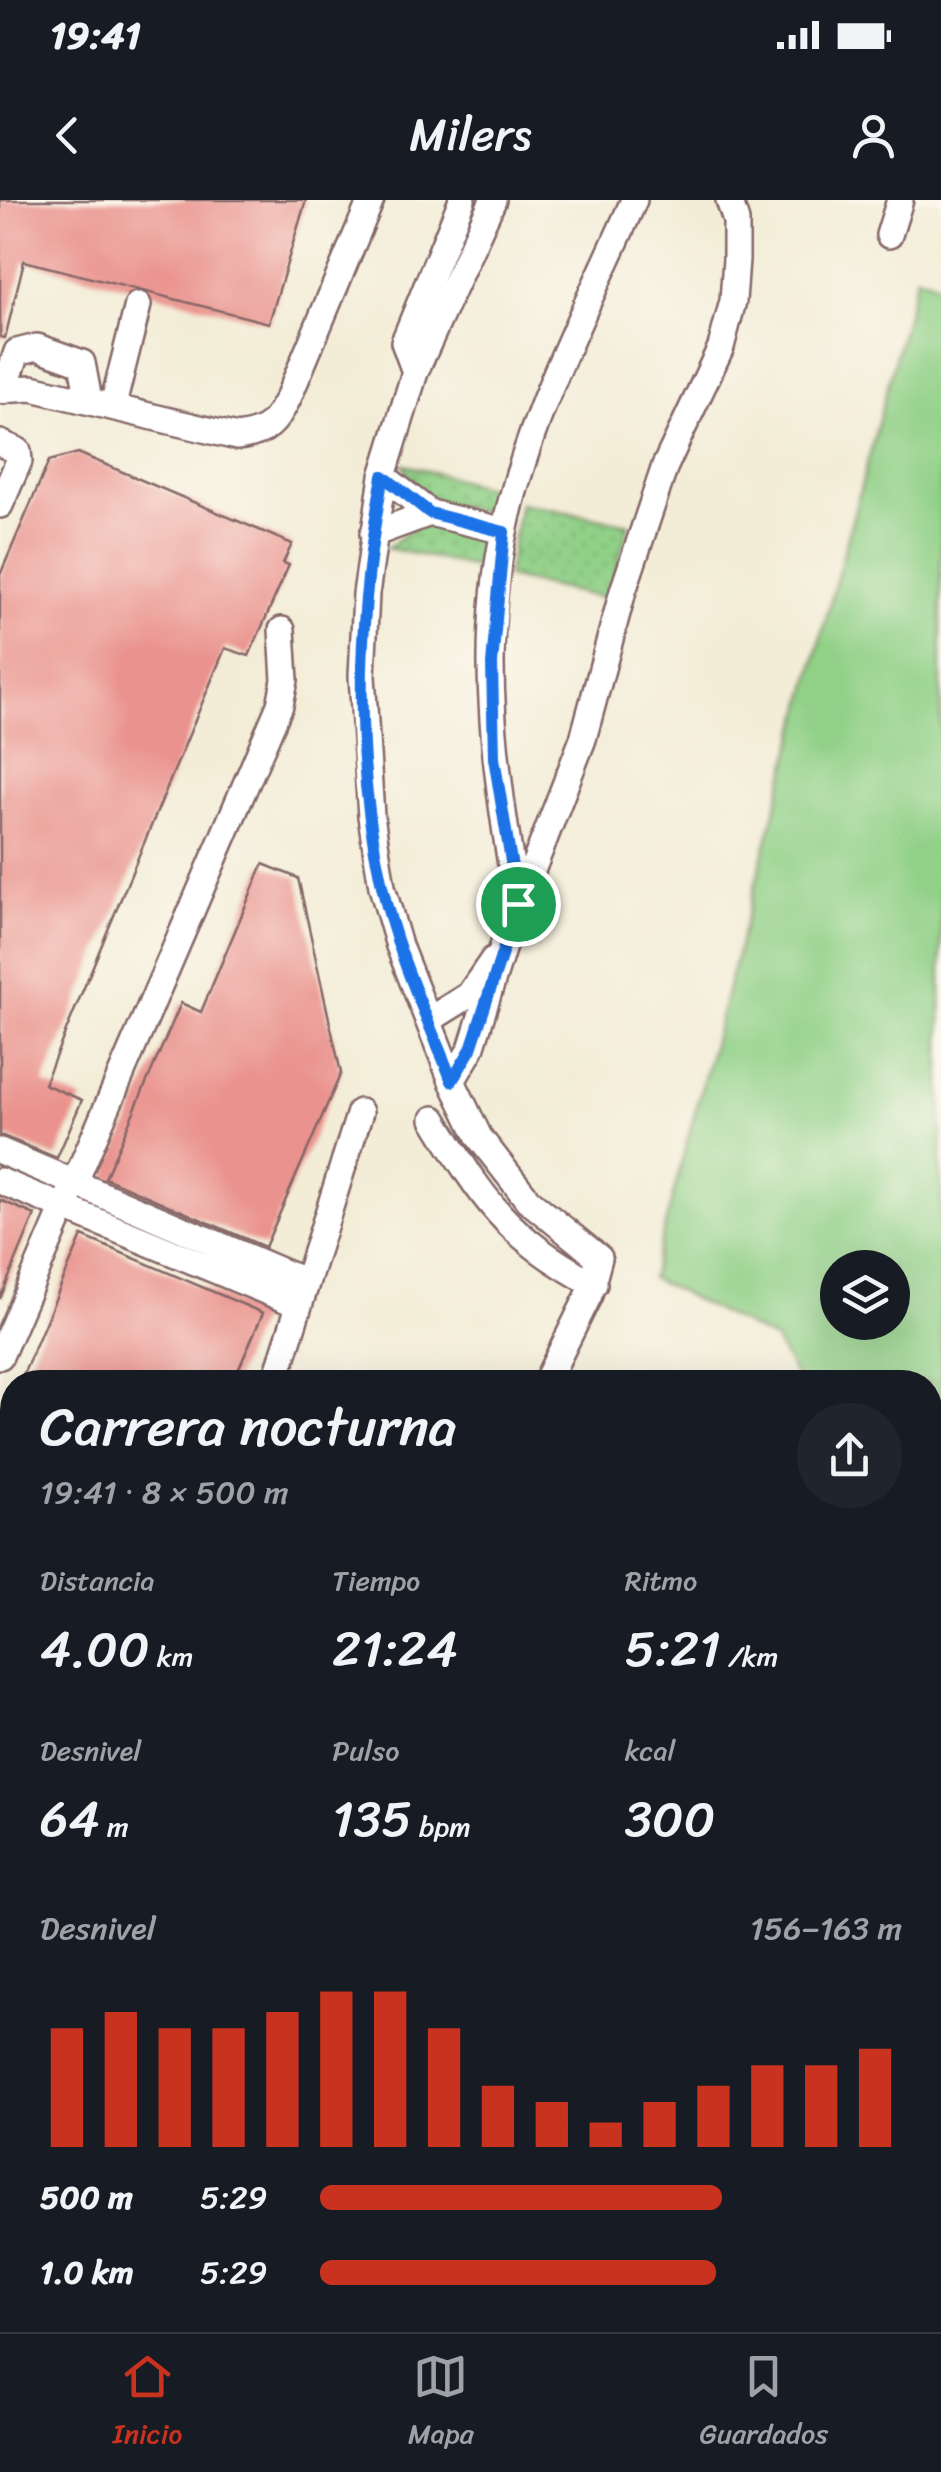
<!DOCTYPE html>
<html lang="es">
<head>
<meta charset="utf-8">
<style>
  body { margin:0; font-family:Sriracha,sans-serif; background:#20242c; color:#f1f3f6; height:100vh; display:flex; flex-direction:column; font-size:38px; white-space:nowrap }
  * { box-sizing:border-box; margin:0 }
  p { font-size:32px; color:#9ea1a6 }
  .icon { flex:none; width:55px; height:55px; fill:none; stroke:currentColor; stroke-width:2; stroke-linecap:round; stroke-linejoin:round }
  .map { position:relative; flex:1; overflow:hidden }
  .drawer { position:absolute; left:0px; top:1170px; width:942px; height:962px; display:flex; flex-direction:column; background:#171b24; border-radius:40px 40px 0 0; box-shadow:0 10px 40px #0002 }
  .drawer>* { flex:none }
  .fabs { position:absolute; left:820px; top:1050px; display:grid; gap:20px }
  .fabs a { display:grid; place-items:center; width:90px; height:90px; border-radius:50%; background:#171b24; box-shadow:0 10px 40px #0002; font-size:50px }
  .pin { position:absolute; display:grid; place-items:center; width:85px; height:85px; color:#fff; margin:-42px; border:5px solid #fff; border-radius:50%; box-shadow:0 2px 10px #0007 }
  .round { display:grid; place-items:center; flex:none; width:105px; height:105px; border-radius:52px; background:#20242c }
  .summary { display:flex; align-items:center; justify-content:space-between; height:170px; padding:0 40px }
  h1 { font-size:55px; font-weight:600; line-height:75px }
  .figures { display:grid; grid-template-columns:repeat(3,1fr); gap:15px; height:170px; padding:10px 40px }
  .figures div { display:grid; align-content:center }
  .figures b { font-size:50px; font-weight:600 }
  .figures small { font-size:28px; font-weight:400 }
  .figures p { font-size:28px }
  .chart { height:280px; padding:20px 40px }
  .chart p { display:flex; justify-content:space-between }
  .chart svg { width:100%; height:180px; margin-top:10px; stroke:#c8321e; stroke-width:6 }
  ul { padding:0 40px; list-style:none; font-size:32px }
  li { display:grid; grid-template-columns:160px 120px 1fr; align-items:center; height:75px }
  li i { height:25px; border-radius:12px; background:#c8321e }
  .status { display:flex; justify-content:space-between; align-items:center; height:70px; padding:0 50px; background:#171b24; direction:ltr }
  .status svg { height:28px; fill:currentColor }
  header { display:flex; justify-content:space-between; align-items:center; height:130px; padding:0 40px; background:#171b24; font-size:45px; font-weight:600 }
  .tabs { display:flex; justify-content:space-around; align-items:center; height:140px; border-top:2px solid #363941; background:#171b24; font-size:28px; color:#9ea1a6 }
  .tabs a { display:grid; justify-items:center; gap:5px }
  .tabs .on { color:#c8321e }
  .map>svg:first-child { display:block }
</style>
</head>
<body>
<div class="status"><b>19:41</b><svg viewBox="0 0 49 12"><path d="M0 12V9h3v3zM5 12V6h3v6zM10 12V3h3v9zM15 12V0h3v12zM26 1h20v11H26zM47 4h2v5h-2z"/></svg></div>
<header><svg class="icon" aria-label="back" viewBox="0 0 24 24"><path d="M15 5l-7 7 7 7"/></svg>Milers<svg class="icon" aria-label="person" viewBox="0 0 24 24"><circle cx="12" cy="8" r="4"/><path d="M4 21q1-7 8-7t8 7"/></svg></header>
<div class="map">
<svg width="941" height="2132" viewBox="0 0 941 2132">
  <defs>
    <pattern id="park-dots" width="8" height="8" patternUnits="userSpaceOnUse" patternTransform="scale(2.5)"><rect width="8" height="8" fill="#90d087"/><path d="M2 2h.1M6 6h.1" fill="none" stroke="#7eb275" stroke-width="1.8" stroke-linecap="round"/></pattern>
  </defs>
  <rect width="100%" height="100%" fill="#fbf7ec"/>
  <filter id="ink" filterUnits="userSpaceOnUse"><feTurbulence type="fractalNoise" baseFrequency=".01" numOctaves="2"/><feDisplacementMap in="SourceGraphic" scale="20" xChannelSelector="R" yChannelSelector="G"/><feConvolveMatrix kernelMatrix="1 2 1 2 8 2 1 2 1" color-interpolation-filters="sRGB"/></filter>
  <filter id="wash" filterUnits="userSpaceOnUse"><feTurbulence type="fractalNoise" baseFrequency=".0048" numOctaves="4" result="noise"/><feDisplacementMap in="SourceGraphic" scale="40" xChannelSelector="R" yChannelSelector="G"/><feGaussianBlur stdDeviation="2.25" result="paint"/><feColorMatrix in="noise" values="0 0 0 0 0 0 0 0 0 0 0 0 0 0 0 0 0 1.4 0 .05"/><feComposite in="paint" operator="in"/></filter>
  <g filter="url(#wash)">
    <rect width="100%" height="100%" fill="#f3edd7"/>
    <path fill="#90d087" stroke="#6d7859" stroke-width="2.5" fill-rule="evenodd" d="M917,76L941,85V1309L930,1302V1182H799L775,1140L651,1078ZM838,1068H892V1122H838Z"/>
    <path fill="url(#park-dots)" stroke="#6d7859" stroke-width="2.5" d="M403,264L503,292L495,315L419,296Z
      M520,303L629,324L608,399L507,377Z
      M419,324L488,339L485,369L387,348Z"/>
    <g id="blocks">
      <path fill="#ea938e" d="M0,0H306L269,123L24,61L5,138L0,137Z
        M78,253L292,344L283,363L289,365L249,456L225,448L44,884L82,900L57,958L0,935V375L49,261Z
        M263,664L298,678L341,873L265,1047L105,978L181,803L201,812Z
        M0,1000L35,1015L0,1099Z
        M82,1036L263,1113L233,1182H20Z"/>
    </g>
  </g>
  <g filter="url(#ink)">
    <use href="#blocks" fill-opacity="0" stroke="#856767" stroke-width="2.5"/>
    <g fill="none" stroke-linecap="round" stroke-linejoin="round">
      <defs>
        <path id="minor" d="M493,0L415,172L383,276L366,394L362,476L371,616L382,687L399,746L452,881L479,937L528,1000L599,1058L589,1095L546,1182
          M889,35L900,0
          M415,172L404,142L462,0
          M0,190L32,188L237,237C268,233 276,223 289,196L371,0
          M4,191L17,152L37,147L82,163L89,200
          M113,205L138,105
          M0,243L18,251L19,261L0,305
          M383,276L430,313
          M373,334L430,313L504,331
          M517,702C497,581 477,455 504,332C528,217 587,108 634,0
          M429,820L469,795L493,760
          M452,881L471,849L504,743L583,539L623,391L665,266L721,147L733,101L736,59V21L729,0
          M434,919C484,1001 507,1037 594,1084
          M0,951L306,1082
          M0,981L299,1105
          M0,1156L280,505L285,480L282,430
          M275,1182L360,912
          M0,1709L12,1679
          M0,1864L12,1852
          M0,1906L12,1895
          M930,2108L941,2083
          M695,2120L706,2132
          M774,2120L786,2132
          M96,2132L106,2120
          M216,2132L228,2120
          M920,2132L925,2120"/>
      </defs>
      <use href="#minor" stroke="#856767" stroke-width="30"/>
      <use href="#minor" stroke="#fff" stroke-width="25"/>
    </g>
  </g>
  <g fill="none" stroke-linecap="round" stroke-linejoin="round" filter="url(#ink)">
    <defs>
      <path id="route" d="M383,276L430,313L504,332L492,464L494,558L518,704L471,849L452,881C427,817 397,754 382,686C352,552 358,410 383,276Z"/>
    </defs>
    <use href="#route" stroke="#fff" stroke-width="20"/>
    <use href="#route" stroke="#1a73e8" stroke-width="12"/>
  </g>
</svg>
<div class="fabs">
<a><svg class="icon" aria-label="layers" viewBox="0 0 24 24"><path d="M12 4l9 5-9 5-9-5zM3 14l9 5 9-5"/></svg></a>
</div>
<div class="pin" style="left:518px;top:704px;background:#1e9e55"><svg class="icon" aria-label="arrive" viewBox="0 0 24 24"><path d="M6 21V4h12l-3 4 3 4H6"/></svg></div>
<section class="drawer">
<div class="summary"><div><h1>Carrera nocturna</h1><p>19:41 · 8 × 500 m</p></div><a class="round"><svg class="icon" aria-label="share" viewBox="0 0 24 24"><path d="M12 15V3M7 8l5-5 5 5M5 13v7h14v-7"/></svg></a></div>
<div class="figures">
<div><p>Distancia</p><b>4.00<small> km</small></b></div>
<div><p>Tiempo</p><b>21:24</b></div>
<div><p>Ritmo</p><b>5:21<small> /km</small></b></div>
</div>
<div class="figures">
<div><p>Desnivel</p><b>64<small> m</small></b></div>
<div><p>Pulso</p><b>135<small> bpm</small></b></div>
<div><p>kcal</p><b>300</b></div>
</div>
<div class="chart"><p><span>Desnivel</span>156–163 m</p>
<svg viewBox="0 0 160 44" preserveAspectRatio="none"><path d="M5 44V15M15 44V11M25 44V15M35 44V15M45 44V11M55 44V6M65 44V6M75 44V15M85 44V29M95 44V33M105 44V38M115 44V33M125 44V29M135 44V24M145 44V24M155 44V20"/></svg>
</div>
<ul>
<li><b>500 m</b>5:29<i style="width:69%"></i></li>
<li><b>1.0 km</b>5:29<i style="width:68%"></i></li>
</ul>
</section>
</div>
<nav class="tabs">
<a class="on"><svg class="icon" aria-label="home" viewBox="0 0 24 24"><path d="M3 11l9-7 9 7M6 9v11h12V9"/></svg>Inicio</a>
<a><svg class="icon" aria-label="map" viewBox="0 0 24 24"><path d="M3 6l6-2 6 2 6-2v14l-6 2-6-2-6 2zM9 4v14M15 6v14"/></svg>Mapa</a>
<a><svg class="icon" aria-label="saved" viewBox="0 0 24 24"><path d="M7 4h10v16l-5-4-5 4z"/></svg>Guardados</a>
</nav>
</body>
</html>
